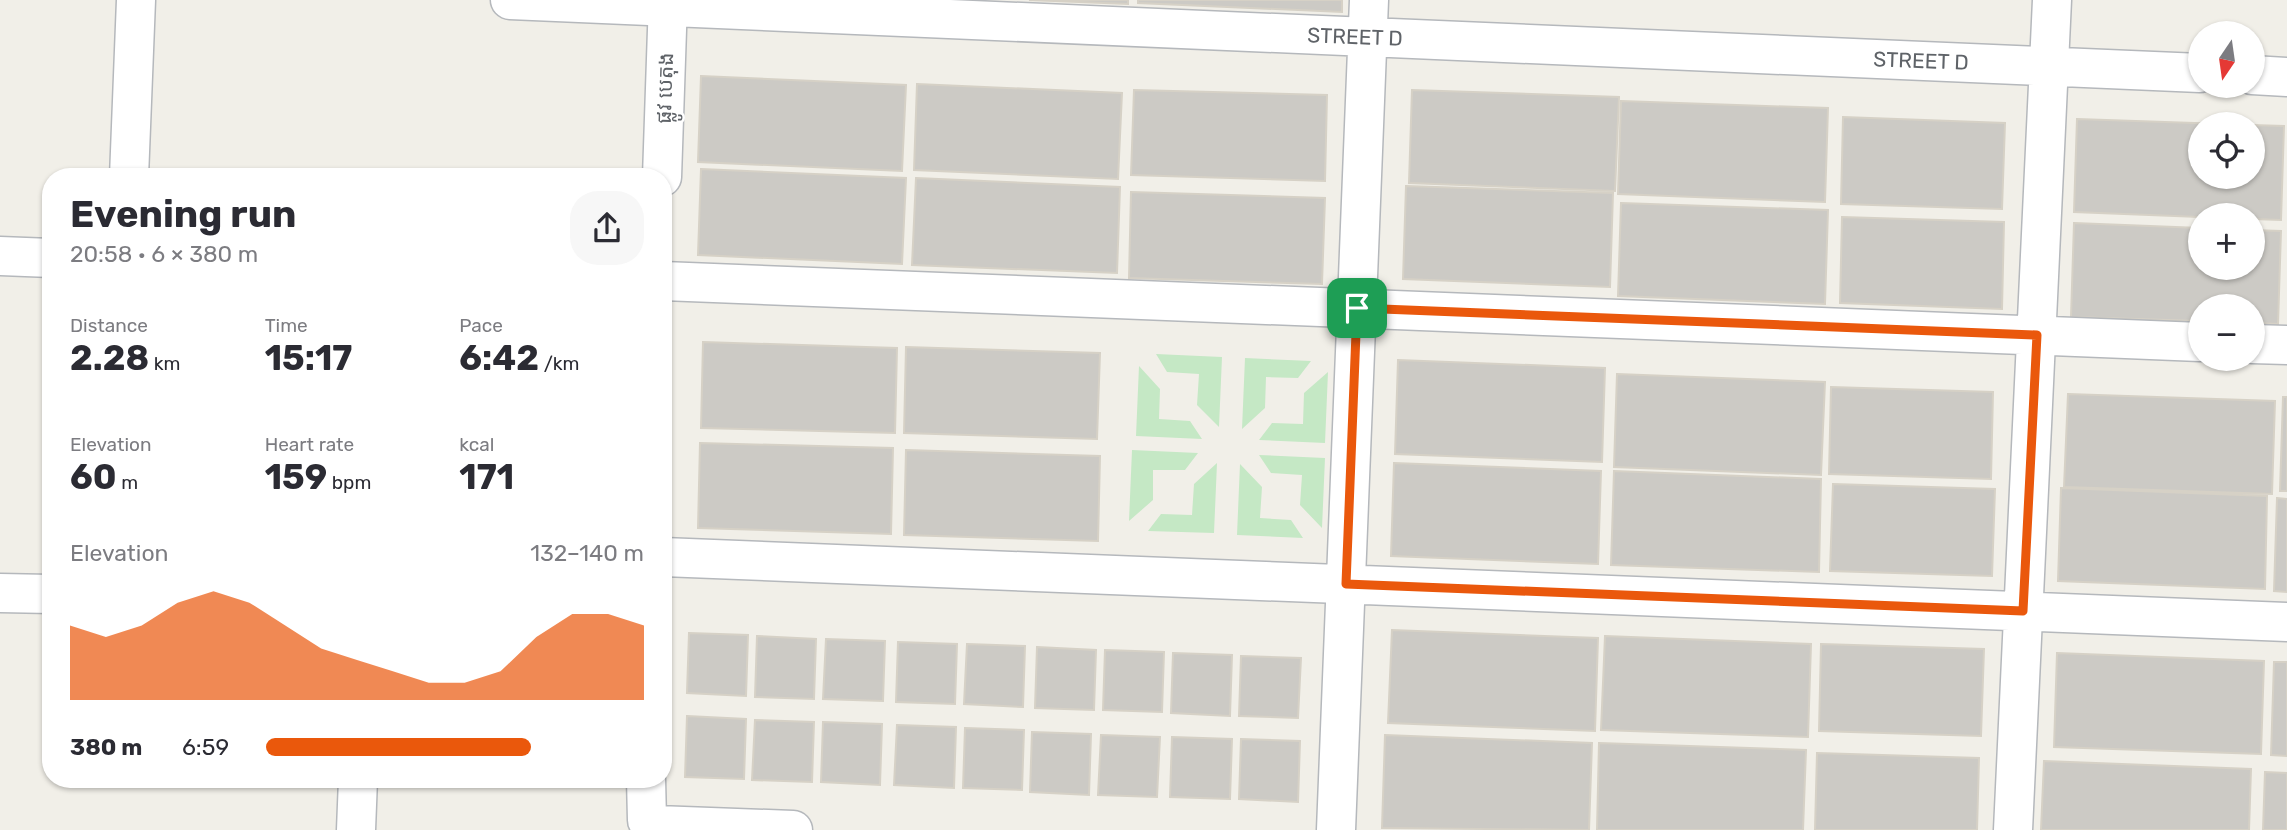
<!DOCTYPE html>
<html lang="en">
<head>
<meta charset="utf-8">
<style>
  body { margin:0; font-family:Rubik,"Noto Sans Khmer",sans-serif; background:#f7f7f7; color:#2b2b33; height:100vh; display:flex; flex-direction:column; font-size:26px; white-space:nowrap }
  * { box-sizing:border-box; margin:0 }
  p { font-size:23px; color:#7c7c81 }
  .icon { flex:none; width:38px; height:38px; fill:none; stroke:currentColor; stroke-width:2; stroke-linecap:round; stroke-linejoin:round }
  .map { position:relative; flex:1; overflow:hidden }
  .panel { position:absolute; left:42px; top:168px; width:630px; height:620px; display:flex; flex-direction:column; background:#fff; border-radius:28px; box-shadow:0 2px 5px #0004 }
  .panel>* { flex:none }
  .needle { width:46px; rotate:193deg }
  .fabs { position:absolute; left:2188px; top:21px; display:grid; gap:14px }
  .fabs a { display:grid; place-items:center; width:77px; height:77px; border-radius:50%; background:#fff; box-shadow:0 2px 5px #0004; font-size:35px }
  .pin { position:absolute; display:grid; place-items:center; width:60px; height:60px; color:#fff; margin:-30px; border-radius:14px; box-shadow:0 4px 10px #0006 }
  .round { display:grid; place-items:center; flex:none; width:74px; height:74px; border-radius:28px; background:#f7f7f7 }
  .summary { display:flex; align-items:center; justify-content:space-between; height:119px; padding:0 28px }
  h1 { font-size:38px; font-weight:700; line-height:52px }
  .metrics { display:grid; grid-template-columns:repeat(3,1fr); gap:10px; height:119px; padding:7px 28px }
  .metrics div { display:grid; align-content:center }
  .metrics b { font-size:35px; font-weight:700 }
  .metrics small { font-size:19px; font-weight:400 }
  .metrics p { font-size:19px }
  .chart { height:196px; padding:14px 28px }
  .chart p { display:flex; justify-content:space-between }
  .chart svg { width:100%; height:126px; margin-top:7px; fill:#ea580c; opacity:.7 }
  ul { padding:0 28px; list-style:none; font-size:23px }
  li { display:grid; grid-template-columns:112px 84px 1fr; align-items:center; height:52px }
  li i { height:18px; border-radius:9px; background:#ea580c }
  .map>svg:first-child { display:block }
</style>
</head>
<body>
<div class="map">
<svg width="2287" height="830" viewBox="0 0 2287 830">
  <rect width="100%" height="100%" fill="#f1efe8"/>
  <path fill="#c5e8c5" d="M1156,354L1222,357L1219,427L1197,405L1199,374L1167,372Z
    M1245,358L1311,361L1298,378L1266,377L1265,408L1242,429Z
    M1139,366L1160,389L1159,419L1190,421L1202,439L1136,436Z
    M1328,372L1325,443L1259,440L1272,423L1303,424L1304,393Z
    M1132,450L1198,453L1185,470H1153V500L1129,521Z
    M1259,455L1325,458L1322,528L1300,505L1302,475L1271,473Z
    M1217,463L1214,533L1148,531L1161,514L1192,515L1194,484Z
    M1240,464L1262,487L1260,518L1291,520L1303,538L1237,535Z"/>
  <path fill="#cccac5" stroke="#d6d1c6" stroke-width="2" d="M1029,0H1128V4Z
    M1138,0H1342V12L1138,3Z
    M701,76L906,85L902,171L698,162Z
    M917,84L1122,93L1118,179L914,170Z
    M1134,90L1327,95L1325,181L1131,175Z
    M1412,90L1619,97L1615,191L1409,183Z
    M1621,101L1828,108L1825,202L1618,194Z
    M1843,117L2005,123L2002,209L1841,204Z
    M2077,119L2224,124H2200V177H2252V125L2284,126L2281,220L2252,219V215L2200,217L2074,212Z
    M701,169L906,178L902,264L698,255Z
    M916,178L1120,187L1117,273L912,265Z
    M1406,186L1613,193L1610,287L1403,279Z
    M1131,192L1325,198L1322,284L1129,278Z
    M1621,203L1828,210L1825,304L1618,296Z
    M1842,217L2004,222L2002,309L1840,303Z
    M2074,223L2200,228V268H2252V230L2281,231L2278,324L2252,323V306H2200V321L2071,317Z
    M703,342L897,348L895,433L701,428Z
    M906,347L1100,353L1097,439L904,433Z
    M1398,360L1605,368L1602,462L1395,454Z
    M1617,374L1825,382L1821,475L1614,467Z
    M1831,387L1993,392L1991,479L1829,474Z
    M2068,394L2275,401L2272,494L2064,487Z
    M2283,397H2287V491H2280Z
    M700,443L893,448L891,534L698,528Z
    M906,450L1100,456L1098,541L904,535Z
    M1394,463L1601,471L1598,564L1391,556Z
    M1614,471L1821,479L1819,572L1611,565Z
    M1833,484L1995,489L1992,576L1830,571Z
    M2061,488L2267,496L2265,589L2058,581Z
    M2277,498L2287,499V592L2274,591Z
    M1392,630L1598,638L1595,731L1388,723Z
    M689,633L748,635L746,696L687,693Z
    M757,636L816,639L814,699L755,697Z
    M1605,636L1811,644L1808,737L1601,730Z
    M826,639L885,641L883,701L823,699Z
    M898,642L957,644L955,704L896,702Z
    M967,644L1025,646L1023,707L964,704Z
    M1821,644L1984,649L1981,736L1819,731Z
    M1037,647L1096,650L1094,710L1035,708Z
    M1105,650L1164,652L1162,712L1103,710Z
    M1173,653L1232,655L1230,716L1171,713Z
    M2057,653L2264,661L2261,754L2054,747Z
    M1241,656L1301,658L1298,718L1239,716Z
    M2274,662H2287V756L2271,755Z
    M687,716L746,719L744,779L685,777Z
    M755,720L814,722L812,782L752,780Z
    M823,722L882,724L880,785L821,782Z
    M897,725L956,727L954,788L894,785Z
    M965,728L1024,730L1022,790L963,788Z
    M1032,732L1091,734L1089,795L1030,792Z
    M1101,735L1160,737L1157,797L1098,795Z
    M1385,735L1592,743L1589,830L1382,828Z
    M1172,737L1232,739L1230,799L1170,797Z
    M1241,739L1300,741L1298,802L1239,799Z
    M1599,743L1806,750L1803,830H1597Z
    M1817,753L1979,758L1977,830H1815Z
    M2044,761L2251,769L2249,830H2041Z
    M2265,772L2287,773V830H2263Z"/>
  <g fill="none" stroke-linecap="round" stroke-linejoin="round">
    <defs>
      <path id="minor" d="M510,0L2200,73
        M2252,75L2287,77
        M129,177L136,0
        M662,177L668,0
        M0,256L51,258
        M663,281L2200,342
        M2252,344L2287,345
        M663,557L2287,622
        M0,593L51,594
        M646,779L647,820L657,825L793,830
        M356,830L358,779
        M1336,830L1369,0
        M2013,830L2052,0"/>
    </defs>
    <use href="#minor" stroke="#b5b8bc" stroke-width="41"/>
    <use href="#minor" stroke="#fff" stroke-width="38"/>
  </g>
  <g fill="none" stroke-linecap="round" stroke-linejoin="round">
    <defs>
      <path id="route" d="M1357,308L2037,335L2023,611L1346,584Z"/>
    </defs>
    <use href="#route" stroke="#fff" stroke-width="14"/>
    <use href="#route" stroke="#ea580c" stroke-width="9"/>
  </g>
  <g text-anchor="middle" stroke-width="5" stroke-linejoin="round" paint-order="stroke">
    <g font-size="21" fill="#5f6368" stroke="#fff">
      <text transform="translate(1355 37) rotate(2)" y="7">STREET D</text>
      <text transform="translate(1921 61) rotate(2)" y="7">STREET D</text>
      <text transform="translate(665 88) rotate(-88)" y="7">ផ្លូវ បេតុង</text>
    </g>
  </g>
</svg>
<div class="fabs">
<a><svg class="needle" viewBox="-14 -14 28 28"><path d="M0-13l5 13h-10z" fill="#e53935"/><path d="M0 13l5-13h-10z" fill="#7c7c81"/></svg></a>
<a><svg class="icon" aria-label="locate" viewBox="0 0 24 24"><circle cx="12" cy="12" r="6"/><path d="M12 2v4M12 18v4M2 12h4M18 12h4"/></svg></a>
<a>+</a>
<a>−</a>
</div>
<div class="pin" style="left:1357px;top:308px;background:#1e9e55"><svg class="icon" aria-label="arrive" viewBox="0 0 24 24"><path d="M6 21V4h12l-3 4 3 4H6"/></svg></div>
<section class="panel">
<div class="summary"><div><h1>Evening run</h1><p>20:58 · 6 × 380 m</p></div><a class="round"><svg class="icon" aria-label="share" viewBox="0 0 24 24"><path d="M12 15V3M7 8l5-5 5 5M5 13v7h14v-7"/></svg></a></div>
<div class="metrics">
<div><p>Distance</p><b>2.28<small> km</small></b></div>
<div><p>Time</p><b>15:17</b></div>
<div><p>Pace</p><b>6:42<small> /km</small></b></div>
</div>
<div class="metrics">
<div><p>Elevation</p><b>60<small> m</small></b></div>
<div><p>Heart rate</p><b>159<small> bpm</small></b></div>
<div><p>kcal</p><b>171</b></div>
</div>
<div class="chart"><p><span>Elevation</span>132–140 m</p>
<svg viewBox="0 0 160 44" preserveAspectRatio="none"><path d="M0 44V18L10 22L20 18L30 10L40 6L50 10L60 18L70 26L80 30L90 34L100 38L110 38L120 34L130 22L140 14L150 14L160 18V44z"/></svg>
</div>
<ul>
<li><b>380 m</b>6:59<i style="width:70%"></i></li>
</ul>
</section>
</div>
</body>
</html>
